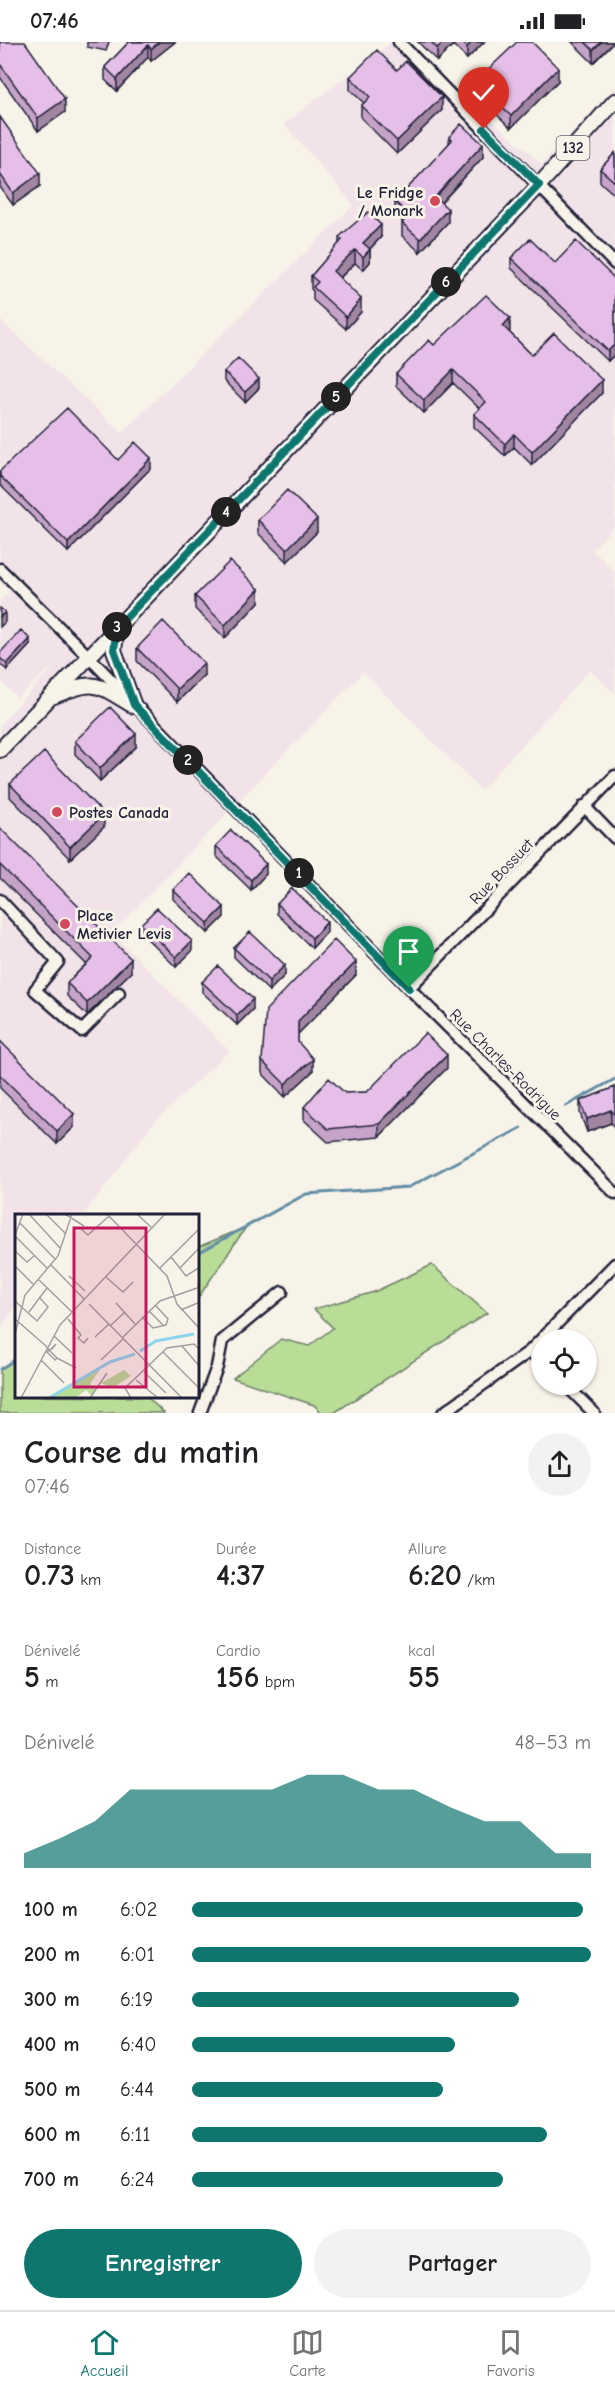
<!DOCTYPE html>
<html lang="fr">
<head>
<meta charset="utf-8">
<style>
  body { margin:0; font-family:"Comic Neue",sans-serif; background:#f2f2f2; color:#202124; height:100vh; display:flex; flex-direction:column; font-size:22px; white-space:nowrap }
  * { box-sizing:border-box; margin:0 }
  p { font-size:20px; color:#757577 }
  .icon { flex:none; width:33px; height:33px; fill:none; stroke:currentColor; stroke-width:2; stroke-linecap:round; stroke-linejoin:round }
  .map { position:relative; height:1371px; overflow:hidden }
  .panel { display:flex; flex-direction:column; background:#fff; flex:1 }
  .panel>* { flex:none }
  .fabs { position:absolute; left:531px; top:1287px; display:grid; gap:12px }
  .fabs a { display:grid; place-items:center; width:66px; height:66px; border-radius:50%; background:#fff; box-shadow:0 2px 4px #0004; font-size:30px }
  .pin { position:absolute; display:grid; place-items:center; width:51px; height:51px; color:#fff; margin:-62px -26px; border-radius:50% 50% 50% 0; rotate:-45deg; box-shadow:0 0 6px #0007 }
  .pin .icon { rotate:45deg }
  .km { position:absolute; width:30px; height:30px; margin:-15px; border-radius:50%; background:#222; color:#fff; font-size:16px; line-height:30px; text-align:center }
  .round { display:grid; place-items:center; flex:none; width:63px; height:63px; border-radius:32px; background:#f2f2f2 }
  .overview { display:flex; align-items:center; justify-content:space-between; height:102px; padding:0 24px }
  h1 { font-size:33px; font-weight:800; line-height:45px }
  .metrics { display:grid; grid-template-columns:repeat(3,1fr); gap:9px; height:102px; padding:6px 24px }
  .metrics div { display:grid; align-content:center }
  .metrics b { font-size:30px; font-weight:800 }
  .metrics small { font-size:16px; font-weight:400 }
  .metrics p { font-size:16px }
  .chart { height:168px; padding:12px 24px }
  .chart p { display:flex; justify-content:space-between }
  .chart svg { width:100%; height:108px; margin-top:6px; fill:#0f766e; opacity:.7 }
  .cta { display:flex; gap:12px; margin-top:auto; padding:12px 24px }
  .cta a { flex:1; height:69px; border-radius:36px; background:#0f766e; color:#fff; font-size:24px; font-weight:800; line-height:69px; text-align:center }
  .cta a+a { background:#f2f2f2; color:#202124 }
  ul { padding:0 24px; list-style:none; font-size:20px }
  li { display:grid; grid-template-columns:96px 72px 1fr; align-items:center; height:45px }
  li i { height:15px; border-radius:8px; background:#0f766e }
  .status { display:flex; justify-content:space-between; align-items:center; height:42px; padding:0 30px; background:#fff; direction:ltr }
  .status svg { height:16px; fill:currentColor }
  .dock { display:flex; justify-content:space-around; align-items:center; height:84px; border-top:2px solid #e0e0e0; background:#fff; font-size:16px; color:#757577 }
  .dock a { display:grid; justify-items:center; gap:3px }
  .dock .on { color:#0f766e }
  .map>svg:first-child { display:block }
</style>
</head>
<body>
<div class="status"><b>07:46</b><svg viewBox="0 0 49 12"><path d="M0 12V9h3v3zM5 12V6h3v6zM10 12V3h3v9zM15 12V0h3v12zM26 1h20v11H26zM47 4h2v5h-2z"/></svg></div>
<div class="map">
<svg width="615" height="1371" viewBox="0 0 615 1371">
  <rect width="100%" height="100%" fill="#f7f3e8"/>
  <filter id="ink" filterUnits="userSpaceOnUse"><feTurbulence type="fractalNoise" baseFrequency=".0167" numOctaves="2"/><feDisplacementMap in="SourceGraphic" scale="12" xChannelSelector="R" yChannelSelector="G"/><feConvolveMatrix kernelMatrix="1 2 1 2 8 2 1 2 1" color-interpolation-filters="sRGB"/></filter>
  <g filter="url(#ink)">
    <path fill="#f2e3e8" d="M392,0H403L542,122L615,45V483L592,508L615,530V652L590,628L481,748L363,630L112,891L229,1009L152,1082L84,1173H16V1264L0,1287V683L59,618L17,656L0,638V558L9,550L0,540V278L122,391L354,163L284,82Z"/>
    <path fill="#b9dc97" stroke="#6e7f69" stroke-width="1.5" d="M246,1185L198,1256V1205Z
      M432,1223L487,1271L334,1371H322L314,1363L233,1336L281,1297L309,1304L333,1286L314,1267L374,1250Z
      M16,1317V1354L147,1355L164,1371H0V1327Z"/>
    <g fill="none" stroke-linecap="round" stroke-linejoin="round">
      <path stroke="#628da6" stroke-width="3" d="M566,1064L615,1037
        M198,1211L306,1152L409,1145L521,1086
        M0,1327L16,1317"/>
      <defs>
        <path id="minor" d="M399,0L615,222
          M0,527L89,615L409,946L615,1151
          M584,764L615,796
          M0,858L58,920L35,948L82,989L119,951
          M409,946L615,734
          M530,1309L542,1320
          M565,1342L594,1371
          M200,1371L217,1325L222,1299L282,1250
          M443,1371L530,1309L615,1222"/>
        <path id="major" d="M117,585L114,608L134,664
          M54,654C96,636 96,642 134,664
          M0,708L532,151L615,59"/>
      </defs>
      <use href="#minor" stroke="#22223b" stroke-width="15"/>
      <use href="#major" stroke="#22223b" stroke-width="18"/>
      <use href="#minor" stroke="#f7f3e8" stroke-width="10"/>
      <use href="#major" stroke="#f7f3e8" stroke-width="14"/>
    </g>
    <path fill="#c6a4c8" stroke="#22223b" stroke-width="1.5" d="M0,0L65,70L38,89L0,35Z
      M87,0H109L106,9L87,5Z
      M129,0H175L151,19L148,15L117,49L105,38V25Z
      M418,0H484L467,17L453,3L437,19Z
      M572,0H614L593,21Z
      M397,28L442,68L397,112L361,76V64L364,61L350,48V35Z
      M558,39L511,86L475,52V40Z
      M0,75L40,144L13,163L0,145Z
      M449,95L483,115L441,161L448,180L420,210L402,194V181L403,180L395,173V160L449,102Z
      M615,111V153L600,140V127Z
      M339,195H381L370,207V220L363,228L355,221L340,236L361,270L346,287L313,258V249L311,247V234L339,202Z
      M511,216L615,237V312L608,319L511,226Z
      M510,289L509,290L532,313L602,351L532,423L514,405L505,414L474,385V372L480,367L453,341L424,371L396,344V332Z
      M224,330L259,346L245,360L224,339Z
      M118,418L151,426L68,510L0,443V429Z
      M258,478L317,490L287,520L258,491Z
      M195,554L259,560L225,596L195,567Z
      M30,603L7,628L0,622V611Z
      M137,606L204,633L177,660L137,619Z
      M75,699L136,705L100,739L75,712Z
      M10,742L104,785L70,817L10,755Z
      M0,786L131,930L87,973L67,954V941L86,922L0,836Z
      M216,804L266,832L251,848L216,814Z
      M173,848L224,875L208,891L173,857Z
      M277,862L327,890L312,906L277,872Z
      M141,882L192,909L176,925L141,891Z
      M234,906L285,933L269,949L234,915Z
      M356,933L298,992V1000L313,1029L285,1055L262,1031V1019Z
      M202,940L253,967L237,983L202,950Z
      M0,999L74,1085L57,1102L0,1046Z
      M447,1026L379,1095L328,1100L304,1078V1065L345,1051L367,1050Z
      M615,1045V1086L611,1081L587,1090L580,1071V1059Z"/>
    <path fill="#a186a2" stroke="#22223b" stroke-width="1.5" d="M159,0H175L151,19V7Z
      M444,0H453V3L437,19V6Z
      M472,0H484L467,17V5Z
      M601,0H614L593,21V8Z
      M148,3V15L117,49V37Z
      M558,26V39L511,86V74Z
      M442,55V68L397,112V99Z
      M65,57V70L38,89V76Z
      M483,102V115L435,167V155Z
      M40,131V144L13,163V151Z
      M448,167V180L420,210V197Z
      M381,183V195L363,214V201Z
      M370,207V220L363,228V215Z
      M355,208V221L333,242V229Z
      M361,257V270L346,287V275Z
      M510,276V289L503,297V284Z
      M615,302V312L608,319V309Z
      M453,328V341L424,371V358Z
      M259,337V346L245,360V350Z
      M602,338V351L532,423V410Z
      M514,392V405L505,414V402Z
      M151,416V426L68,510V501Z
      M317,477V490L287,520V507Z
      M259,547V560L225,596V583Z
      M5,570V580L0,585V575Z
      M30,597V603L7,628V622Z
      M204,621V633L177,660V647Z
      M136,692V705L100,739V726Z
      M104,772V785L70,817V805Z
      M266,822V832L251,848V838Z
      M224,865V875L208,891V881Z
      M327,880V890L312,906V896Z
      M192,899V909L176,925V915Z
      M131,917V930L87,973V961Z
      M356,920V933L298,992V979Z
      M285,923V933L269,949V939Z
      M253,957V967L237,983V973Z
      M447,1013V1026L379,1095V1082Z
      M313,1017V1029L285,1055V1042Z
      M611,1068V1081L587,1090V1077Z
      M74,1072V1085L57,1102V1089Z"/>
    <path fill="#e6bfe8" stroke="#22223b" stroke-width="1.5" d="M0,0H25L65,57L38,76L0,22Z
      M129,0H159L151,7L148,3L117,37L105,25Z
      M431,0H444L437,6Z
      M462,0H472L467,5Z
      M517,0H532L558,26L511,74L475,40Z
      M585,0H601L593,8Z
      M377,8L397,28L406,19L442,55L397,99L361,64L370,55L350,35Z
      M0,75L40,131L13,151L0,132Z
      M461,82L483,102L435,155L448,167L420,197L402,181L409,173L395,160L452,98L449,95Z
      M615,111V140L600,127Z
      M368,170L381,183L363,201L370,207L363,215L355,208L333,229L361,257L346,275L313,245L318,240L311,234L342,198L339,195Z
      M530,197L555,221L576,199L615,237V302L608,309L511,216Z
      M486,253L510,276L503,284L532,313L554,291L602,338L532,410L514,392L505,402L474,372L486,360L453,328L424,358L396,332L429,298L434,303Z
      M238,316L259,337L245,350L224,330Z
      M67,366L118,418L135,400L151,416L68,501L0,434V429Z
      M287,448L317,477L287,507L258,478Z
      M230,519L259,547L225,583L195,554Z
      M0,566L5,570L0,575Z
      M163,579L204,621L177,647L137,606Z
      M21,588L30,597L7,622L0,616V611Z
      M110,665L136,692L100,726L75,699Z
      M44,710L104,772L70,805L10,742Z
      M0,786L131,917L87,961L67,941L93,916L0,823Z
      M231,788L266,822L251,838L216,804Z
      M189,831L224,865L208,881L173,848Z
      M292,846L327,880L312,896L277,862Z
      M157,866L192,899L176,915L141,882Z
      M250,890L285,923L269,939L234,906Z
      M334,898L356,920L298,979V1000L313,1017L285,1042L262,1019L266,968Z
      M218,924L253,957L237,973L202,940Z
      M425,991L447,1013L379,1082L328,1087L304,1065L329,1036L345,1051L367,1050Z
      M0,999L74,1072L57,1089L0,1033Z
      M615,1045V1073L611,1068L587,1077L580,1059Z"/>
  </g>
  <g fill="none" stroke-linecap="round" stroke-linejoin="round" filter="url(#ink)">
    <defs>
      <path id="route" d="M409,946L134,663L114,608L117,585L539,143L484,87"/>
    </defs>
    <use href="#route" stroke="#fff" stroke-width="12"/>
    <use href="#route" stroke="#0f766e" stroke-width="8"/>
  </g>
  <g fill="#d1495b" stroke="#f7f3e8" stroke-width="2">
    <circle cx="435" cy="159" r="6"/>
    <circle cx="57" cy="770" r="6"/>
    <circle cx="65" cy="882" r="6"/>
  </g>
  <g text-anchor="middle" stroke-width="6" stroke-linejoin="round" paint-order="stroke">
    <rect fill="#f7f3e8" stroke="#62616f" stroke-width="1.5" x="556.5" y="94" width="33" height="24" rx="4.5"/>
    <g font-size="15" font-weight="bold" fill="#22223b">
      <text x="573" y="111">132</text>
    </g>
    <g font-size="16" font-weight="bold" fill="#22223b" stroke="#f7f3e8" text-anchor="start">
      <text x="423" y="156" text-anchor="end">Le Fridge<tspan x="423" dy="18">/ Monark</tspan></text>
      <text x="69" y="776">Postes Canada</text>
      <text x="77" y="879">Place<tspan x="77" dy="18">Metivier Levis</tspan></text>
    </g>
    <g font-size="16" fill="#22223b" stroke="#f7f3e8">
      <text transform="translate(501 829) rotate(-46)" y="6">Rue Bossuet</text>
      <text transform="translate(506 1022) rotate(45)" y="6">Rue Charles-Rodrigue</text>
    </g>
  </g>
  <g transform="translate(15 1172)">
    <rect width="184" height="184" fill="#f7f3e8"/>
    <path d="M88,151L75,170L81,176L77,182L71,176L60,184H33ZM109,156L116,162L97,174L86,169Z" fill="#b9dc97"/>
    <path fill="none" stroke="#8cd5ed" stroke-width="3" d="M125,137L141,127L179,120M34,184L95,148L120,140"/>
    <path fill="none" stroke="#a29fa3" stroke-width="1.5" d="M14,0L46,35M31,0L51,20M50,0L69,12M92,0L152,62L162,90L185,115M122,0L137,14M4,8L41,46M66,15L73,21L94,2M0,21L8,0M0,22L33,55M0,37L12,48L19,42M156,43L171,62L185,53M36,51L69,85M0,52L18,70M145,54L185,14M165,54L185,33M54,62L70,77M91,63L108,78L118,68M24,66L57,98M0,87L22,107L33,93L24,83M101,89L120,110M74,90L167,184M166,96L185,88M134,97L148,111M14,98L32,74M127,103L138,114L151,111L153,105L141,92M0,105L31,132L34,136L42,144L40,146L32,138L34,136L36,135H37L41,130L36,135M53,105L66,121L63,124L69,129L73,124M95,112L110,98M0,120L10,81L43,42L57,0M39,122L57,139M80,123L94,110M107,124L145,87L185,73M167,132L185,153M148,138L185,175M42,144L61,154M26,146L49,169M86,146L108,125M129,158L151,179M121,166L143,184M6,184L45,111L150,0M75,184L92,159M116,184L110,174L152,134L179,130L185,136"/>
    <path fill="#c2185b" fill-opacity="0.15" stroke="#c2185b" stroke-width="3" d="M59,14H131V173H59Z"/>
    <rect width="184" height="184" fill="none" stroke="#22223b" stroke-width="3"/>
  </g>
</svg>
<div class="fabs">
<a><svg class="icon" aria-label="locate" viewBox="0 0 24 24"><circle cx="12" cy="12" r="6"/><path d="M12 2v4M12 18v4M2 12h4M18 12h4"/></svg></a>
</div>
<div class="pin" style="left:409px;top:946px;background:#1e9e55"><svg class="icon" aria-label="arrive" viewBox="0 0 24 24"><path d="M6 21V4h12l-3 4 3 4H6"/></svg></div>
<div class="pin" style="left:484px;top:87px;background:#d93025"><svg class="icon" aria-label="check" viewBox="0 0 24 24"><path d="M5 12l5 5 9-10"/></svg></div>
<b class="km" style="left:299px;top:831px">1</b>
<b class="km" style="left:188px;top:718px">2</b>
<b class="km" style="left:117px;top:585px">3</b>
<b class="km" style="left:226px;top:470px">4</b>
<b class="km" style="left:336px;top:355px">5</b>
<b class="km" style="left:446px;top:240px">6</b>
</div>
<section class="panel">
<div class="overview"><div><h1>Course du matin</h1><p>07:46</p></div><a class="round"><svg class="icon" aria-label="share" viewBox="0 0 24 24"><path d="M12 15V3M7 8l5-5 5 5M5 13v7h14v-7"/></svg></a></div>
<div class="metrics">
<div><p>Distance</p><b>0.73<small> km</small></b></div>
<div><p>Durée</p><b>4:37</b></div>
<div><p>Allure</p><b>6:20<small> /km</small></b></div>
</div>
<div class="metrics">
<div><p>Dénivelé</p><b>5<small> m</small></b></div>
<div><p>Cardio</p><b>156<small> bpm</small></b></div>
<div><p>kcal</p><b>55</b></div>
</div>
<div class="chart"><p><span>Dénivelé</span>48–53 m</p>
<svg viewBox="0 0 160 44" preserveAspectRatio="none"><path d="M0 44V38L10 32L20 25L30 12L40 12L50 12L60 12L70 12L80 6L90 6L100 12L110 12L120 19L130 25L140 25L150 38L160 38V44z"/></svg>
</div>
<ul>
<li><b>100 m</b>6:02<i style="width:98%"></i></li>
<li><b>200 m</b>6:01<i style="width:100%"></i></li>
<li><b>300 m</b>6:19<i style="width:82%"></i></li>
<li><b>400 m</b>6:40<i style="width:66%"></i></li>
<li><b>500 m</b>6:44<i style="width:63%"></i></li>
<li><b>600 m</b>6:11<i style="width:89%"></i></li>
<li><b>700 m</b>6:24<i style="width:78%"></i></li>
</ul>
<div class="cta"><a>Enregistrer</a><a>Partager</a></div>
</section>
<nav class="dock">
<a class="on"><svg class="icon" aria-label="home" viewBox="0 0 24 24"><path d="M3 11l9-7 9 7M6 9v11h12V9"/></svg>Accueil</a>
<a><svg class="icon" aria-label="map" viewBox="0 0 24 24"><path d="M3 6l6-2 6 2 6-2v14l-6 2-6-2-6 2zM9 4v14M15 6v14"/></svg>Carte</a>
<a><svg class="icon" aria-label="saved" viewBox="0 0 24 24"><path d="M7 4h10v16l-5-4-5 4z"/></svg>Favoris</a>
</nav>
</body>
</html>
